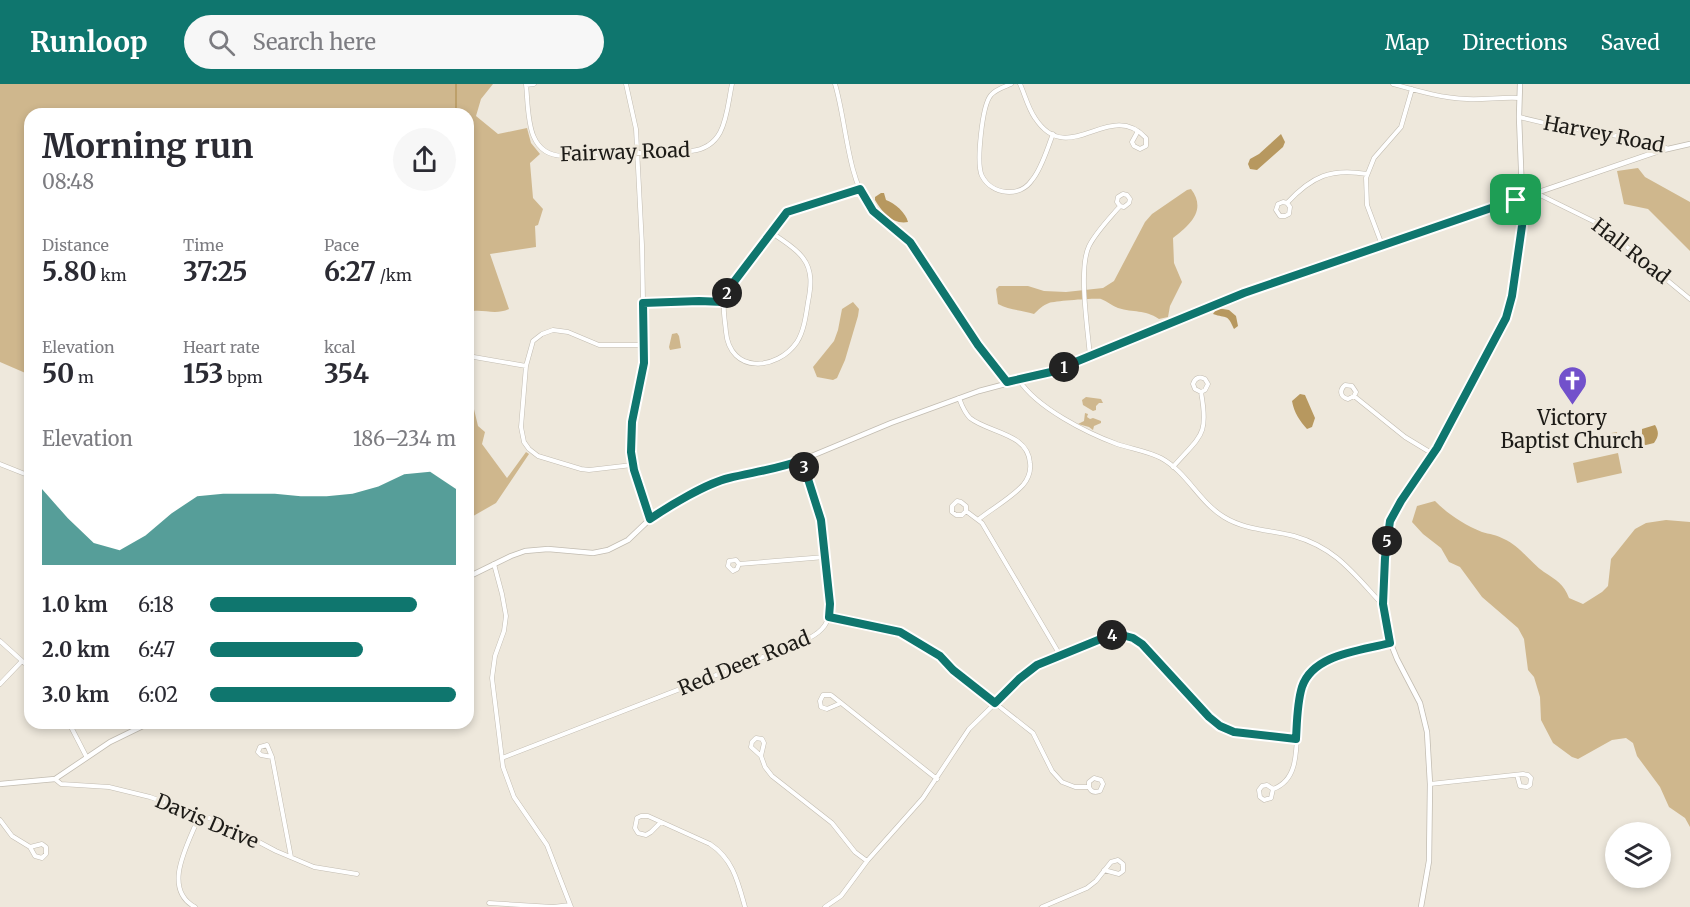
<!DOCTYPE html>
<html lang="en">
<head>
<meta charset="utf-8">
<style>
  body { margin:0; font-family:Merriweather,serif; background:#f7f7f7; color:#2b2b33; height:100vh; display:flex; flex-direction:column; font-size:22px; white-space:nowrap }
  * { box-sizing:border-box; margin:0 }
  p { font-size:20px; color:#7c7c81 }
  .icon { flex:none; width:33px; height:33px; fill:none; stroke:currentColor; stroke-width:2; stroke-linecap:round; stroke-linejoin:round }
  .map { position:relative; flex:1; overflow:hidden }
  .details { position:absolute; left:24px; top:24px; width:450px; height:621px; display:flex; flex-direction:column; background:#fff; border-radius:18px; box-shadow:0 3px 9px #0003 }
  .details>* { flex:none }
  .buttons { position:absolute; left:1605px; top:738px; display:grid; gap:12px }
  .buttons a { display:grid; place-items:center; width:66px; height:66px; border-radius:50%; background:#fff; box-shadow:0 3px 9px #0003; font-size:30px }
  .pin { position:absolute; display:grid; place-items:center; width:51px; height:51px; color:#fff; margin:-26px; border-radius:12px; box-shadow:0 3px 9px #0006 }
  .km { position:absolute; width:30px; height:30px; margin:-15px; border-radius:50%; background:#222; color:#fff; font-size:16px; line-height:30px; text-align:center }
  .round { display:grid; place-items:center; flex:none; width:63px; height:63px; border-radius:32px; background:#f7f7f7 }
  .summary { display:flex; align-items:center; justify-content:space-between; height:102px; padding:0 18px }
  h1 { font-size:33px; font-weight:700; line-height:45px }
  .stats { display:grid; grid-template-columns:repeat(3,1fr); gap:9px; height:102px; padding:6px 18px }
  .stats div { display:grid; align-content:center }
  .stats b { font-size:26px; font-weight:700 }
  .stats small { font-size:16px; font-weight:400 }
  .stats p { font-size:16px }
  .chart { height:168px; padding:12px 18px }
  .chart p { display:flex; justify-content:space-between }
  .chart svg { width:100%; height:108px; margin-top:6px; fill:#0f766e; opacity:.7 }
  ul { padding:0 18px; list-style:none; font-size:20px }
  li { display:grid; grid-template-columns:96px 72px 1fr; align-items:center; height:45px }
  li i { height:15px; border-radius:8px; background:#0f766e }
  header { display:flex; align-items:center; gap:36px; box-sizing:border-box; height:84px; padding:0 30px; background:#0f766e; color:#fff }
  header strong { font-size:28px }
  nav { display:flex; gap:33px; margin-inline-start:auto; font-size:21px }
  .search { width:420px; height:54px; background:#f7f7f7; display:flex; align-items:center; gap:15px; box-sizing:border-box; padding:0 21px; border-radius:33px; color:#7c7c81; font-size:22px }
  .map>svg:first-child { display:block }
</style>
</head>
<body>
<header>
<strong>Runloop</strong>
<div class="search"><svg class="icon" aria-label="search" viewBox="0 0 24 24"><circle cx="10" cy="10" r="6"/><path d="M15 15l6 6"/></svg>Search here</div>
<nav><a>Map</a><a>Directions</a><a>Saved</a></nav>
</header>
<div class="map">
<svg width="1690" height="823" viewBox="0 0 1690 823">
  <rect width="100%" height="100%" fill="#eee8dc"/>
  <path fill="#cfb78d" d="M0,0H493L481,15L476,32L498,50L527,44L531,59L540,70L530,79L533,114L543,125L538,141L535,142L536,163L490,170L509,225C494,232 483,224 468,228V30H30V291L0,278Z
    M1638,84L1645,93L1690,118V167L1648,125L1624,120L1617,87Z
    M1191,105C1207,126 1190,141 1173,154L1174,179L1182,198L1170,222L1168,233L1159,235C1144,225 1134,229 1118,224C1112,222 1107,217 1101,215C1095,214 1055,217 1049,219C1043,221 1038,226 1034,230C1021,226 1009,226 998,220L996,205L999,202H1028L1044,207L1066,208L1103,204L1114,197L1145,138L1152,130L1187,106Z
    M853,218L859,225L858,232L845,276L837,294L833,296L817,293L813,283L834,257L838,246L842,225Z
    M677,249L679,252L681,264L670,266L669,263L672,250Z
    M1086,313L1101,315L1103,319H1099L1096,322V326L1093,327L1083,321L1082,316Z
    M468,318L473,321L478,342L485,348L482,360L507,394L526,368L529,370L496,419L468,435Z
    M1085,329L1088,330L1087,333L1090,335L1093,334L1101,337V339L1094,342L1093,346L1089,343L1078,340L1084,337Z
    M1617,348L1618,367L1605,365L1600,351Z
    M1618,369L1622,389L1577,399L1573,379Z
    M1435,417C1449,431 1463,440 1482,448C1489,450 1497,451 1504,455C1520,462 1530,478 1544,488C1556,496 1564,500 1569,514L1583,520L1602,508L1608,502L1611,475L1635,445L1646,439L1666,436L1690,438V743L1685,734L1669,723L1660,703L1637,672L1633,659L1626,654L1612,656L1578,675L1572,673L1553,659L1541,636L1540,613L1534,593L1528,586L1524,555L1518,544L1482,513L1460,483L1449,478L1441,464L1423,450L1412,438L1417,422Z"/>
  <path fill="#b7985f" d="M1281,50L1285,58L1283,63L1257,86L1250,85L1248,80L1250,75L1259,70Z
    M881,109H884L886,116C895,119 906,129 908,138C893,141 882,128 875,116V113Z
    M1217,224L1229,226L1236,232L1238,242L1234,245C1227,229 1227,235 1213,230Z
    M1300,310L1305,311L1315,334L1312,343L1307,345C1300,337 1294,329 1292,317Z
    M1655,341C1659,348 1659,352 1654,359L1642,362V345Z"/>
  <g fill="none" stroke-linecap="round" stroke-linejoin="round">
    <path stroke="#b7985f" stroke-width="1.5" d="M456,0V30"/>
    <defs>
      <path id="minor" d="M526,0C529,28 525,71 563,72L691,67C727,63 726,28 732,0
        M626,0L636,45L642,161L644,271L632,338L631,368L634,386L650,435
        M835,0C846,36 847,90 868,121C879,136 897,144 910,158L977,261L1007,298
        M1011,0C1004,3 996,5 991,11C982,21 976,80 982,92C992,111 1020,114 1032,96C1042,84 1047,65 1053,50
        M1020,0C1025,11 1028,24 1035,34C1069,86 1109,14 1146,54V62L1140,65L1134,62L1132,58L1138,47
        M1393,0C1418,7 1442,14 1467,15C1484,16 1501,13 1519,14
        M526,1L534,0
        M1519,33L1557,42L1654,58L1668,65
        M1536,109L1599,140L1690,215
        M1287,119L1290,123L1289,130L1285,132H1280L1276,126L1278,120L1283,118L1287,119C1312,92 1331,84 1367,90
        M771,148C781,156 795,163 803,174C813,187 811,203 808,218C806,231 804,247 797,258C777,287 730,290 726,248C725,235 721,220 727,207C740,190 774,137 790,127C806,117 841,110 860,105
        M1382,161L1367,121L1366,94L1374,74L1401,43L1412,5
        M643,219L699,217L724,218
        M468,272L526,282
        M1090,273C1088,246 1078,185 1089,162C1096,148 1109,135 1120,122L1117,118L1118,113L1123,110L1127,111L1130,115L1129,119L1124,123L1120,122
        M1019,296C1037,324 1087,349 1117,360C1132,365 1147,367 1161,374C1187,388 1199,418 1224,433C1245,446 1270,446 1294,452C1336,464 1353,489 1382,520
        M1354,312L1356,308L1352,302L1345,301C1339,306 1340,313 1348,315L1354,312L1405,353L1433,370
        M959,314C962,322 964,328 970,334C989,349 1028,349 1030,379C1031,387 1028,395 1023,401C1011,414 993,424 979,435
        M0,380L30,392
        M632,381L589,386L581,385L538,372L529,365L524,358L521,343L526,282L533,257L542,250L553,246L568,248L599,261H644
        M1173,383C1201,351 1209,352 1201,308L1205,306L1208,300L1205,295C1199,292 1195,294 1193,300L1195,305L1201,308
        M966,427V422L961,418L957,417L952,422V428L956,431H962L966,427L982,439L1060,571
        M494,480L502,510L506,532L504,547L495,572L492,594L503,683L514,713L547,761L571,823
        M739,480L737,485L733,487L728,482L729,477L736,476L739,480L825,473
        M829,533L896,547L936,569L953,586L1033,649L1052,687L1062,698L1075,703H1089C1091,708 1095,709 1100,707L1103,700L1101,696L1094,694L1089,698V703
        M0,557L30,584
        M0,600L22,577
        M841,619L827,625L821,623L820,617L823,611H831L937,695
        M69,639L86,672
        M761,672L764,659L762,655L756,654L752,658L751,663L761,672L765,683L772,692L832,739L855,768L867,777
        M272,673L261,671L258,668L260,663L267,661L272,673L291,773
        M502,674L804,557C818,550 828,543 830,527L822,437L802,376
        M55,695L61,700L109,703L150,713L223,739L276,767L314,783L357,790
        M1430,700L1523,690L1528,691L1531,694L1530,701L1527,703L1520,702L1517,691
        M1273,705L1271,714L1264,716L1260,713L1259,706L1262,702L1267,701L1273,705C1320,689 1273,600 1327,576L1390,559
        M0,736L12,752L30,763L35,772L42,774L46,770V763L42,760L30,763
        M661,738L651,748L646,751L638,749L635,744L637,734L641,732H648L710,760C733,775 738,798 745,823
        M489,819L553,823L570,821
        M195,823C160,804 190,757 200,730
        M825,823L841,812L867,777L923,714L969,645L1027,588L1051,575L1111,551H1126L1139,558L1208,633C1230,655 1267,652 1296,655
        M1042,823L1087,804L1096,797L1111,778L1118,776L1123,780V787L1119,790L1104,786"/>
      <path id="tertiary" d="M468,493L511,472L525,467L548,465L593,469L608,466L628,456L650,435L664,425L721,396L790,381L891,339L979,307L1051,288L1142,253L1200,226L1267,201L1659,67L1690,60
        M0,700L55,695L110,658L149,639
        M1421,823L1429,777L1430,700L1427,648L1420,619L1397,575L1387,550L1383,521L1386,459L1394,430L1443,354L1497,254L1508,227L1523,134L1519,33L1520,0"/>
    </defs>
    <use href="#minor" stroke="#c2bcb1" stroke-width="5"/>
    <use href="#tertiary" stroke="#c2bcb1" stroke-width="6"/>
    <use href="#minor" stroke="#fff" stroke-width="4"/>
    <use href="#tertiary" stroke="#fff" stroke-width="4.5"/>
  </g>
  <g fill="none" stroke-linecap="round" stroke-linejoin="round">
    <defs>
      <path id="route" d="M860,105L873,127L910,158L978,261L1007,298L1051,288L1244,209L1523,113L1522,142L1512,212L1506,234L1437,364L1401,417L1390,437L1385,474L1383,520L1390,559C1360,567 1313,570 1302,603C1297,619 1297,638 1296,655L1234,648L1220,642L1209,633L1142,560L1133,554L1122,551L1108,552L1037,581L1019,595L995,619L953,586L940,572L900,548L829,533L830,520L821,436L802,376C778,385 754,388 729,394C707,399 669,422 650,435L634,386L631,368L632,338L644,279L643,219L699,217L724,218L727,207L787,128Z"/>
    </defs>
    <use href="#route" stroke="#fff" stroke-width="12"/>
    <use href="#route" stroke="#0f766e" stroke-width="8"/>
  </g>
  <defs>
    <symbol id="church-pin" viewBox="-11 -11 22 30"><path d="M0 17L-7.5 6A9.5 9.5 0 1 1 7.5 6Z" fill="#7251cb" stroke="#eee8dc"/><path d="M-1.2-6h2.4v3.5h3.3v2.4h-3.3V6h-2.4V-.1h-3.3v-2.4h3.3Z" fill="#fff"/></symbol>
  </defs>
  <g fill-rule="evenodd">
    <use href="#church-pin" x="1556" y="280" width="33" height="45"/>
  </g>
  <g text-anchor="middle" stroke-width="6" stroke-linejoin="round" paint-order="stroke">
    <g font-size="20" fill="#1d1b17" stroke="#eee8dc">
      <text transform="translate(1604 50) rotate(11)" y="7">Harvey Road</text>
      <text transform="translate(625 68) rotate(-2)" y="7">Fairway Road</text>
      <text transform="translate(1631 167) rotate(38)" y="7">Hall Road</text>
      <text transform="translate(744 579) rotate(-22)" y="7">Red Deer Road</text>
      <text transform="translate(207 737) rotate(23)" y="7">Davis Drive</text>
    </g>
    <g font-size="20" fill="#1d1b17" stroke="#eee8dc">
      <text x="1572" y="341">Victory<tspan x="1572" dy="23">Baptist Church</tspan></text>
    </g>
  </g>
</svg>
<div class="buttons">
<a><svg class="icon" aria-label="layers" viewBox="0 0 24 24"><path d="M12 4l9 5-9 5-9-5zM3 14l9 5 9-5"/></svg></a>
</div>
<div class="pin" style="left:1516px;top:116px;background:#1e9e55"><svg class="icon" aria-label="arrive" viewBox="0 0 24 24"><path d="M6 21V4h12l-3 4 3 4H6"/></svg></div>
<b class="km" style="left:1064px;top:283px">1</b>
<b class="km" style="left:727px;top:209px">2</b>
<b class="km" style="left:804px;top:383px">3</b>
<b class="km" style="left:1112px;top:551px">4</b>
<b class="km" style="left:1387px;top:457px">5</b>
<section class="details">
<div class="summary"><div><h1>Morning run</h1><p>08:48</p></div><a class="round"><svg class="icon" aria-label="share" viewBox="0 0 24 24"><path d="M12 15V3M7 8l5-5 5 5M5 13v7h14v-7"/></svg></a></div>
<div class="stats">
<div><p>Distance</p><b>5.80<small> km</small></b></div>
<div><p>Time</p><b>37:25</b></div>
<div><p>Pace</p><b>6:27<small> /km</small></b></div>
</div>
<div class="stats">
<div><p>Elevation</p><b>50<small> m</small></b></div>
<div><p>Heart rate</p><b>153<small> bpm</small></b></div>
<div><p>kcal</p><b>354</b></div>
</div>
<div class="chart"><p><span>Elevation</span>186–234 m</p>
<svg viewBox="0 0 160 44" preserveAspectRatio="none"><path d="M0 44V13L10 25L20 35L30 38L40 32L50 23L60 16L70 15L80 15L90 15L100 16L110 16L120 15L130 12L140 7L150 6L160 13V44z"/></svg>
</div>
<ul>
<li><b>1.0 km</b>6:18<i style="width:84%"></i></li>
<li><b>2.0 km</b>6:47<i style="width:62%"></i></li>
<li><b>3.0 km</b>6:02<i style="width:100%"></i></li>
</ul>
</section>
</div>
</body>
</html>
